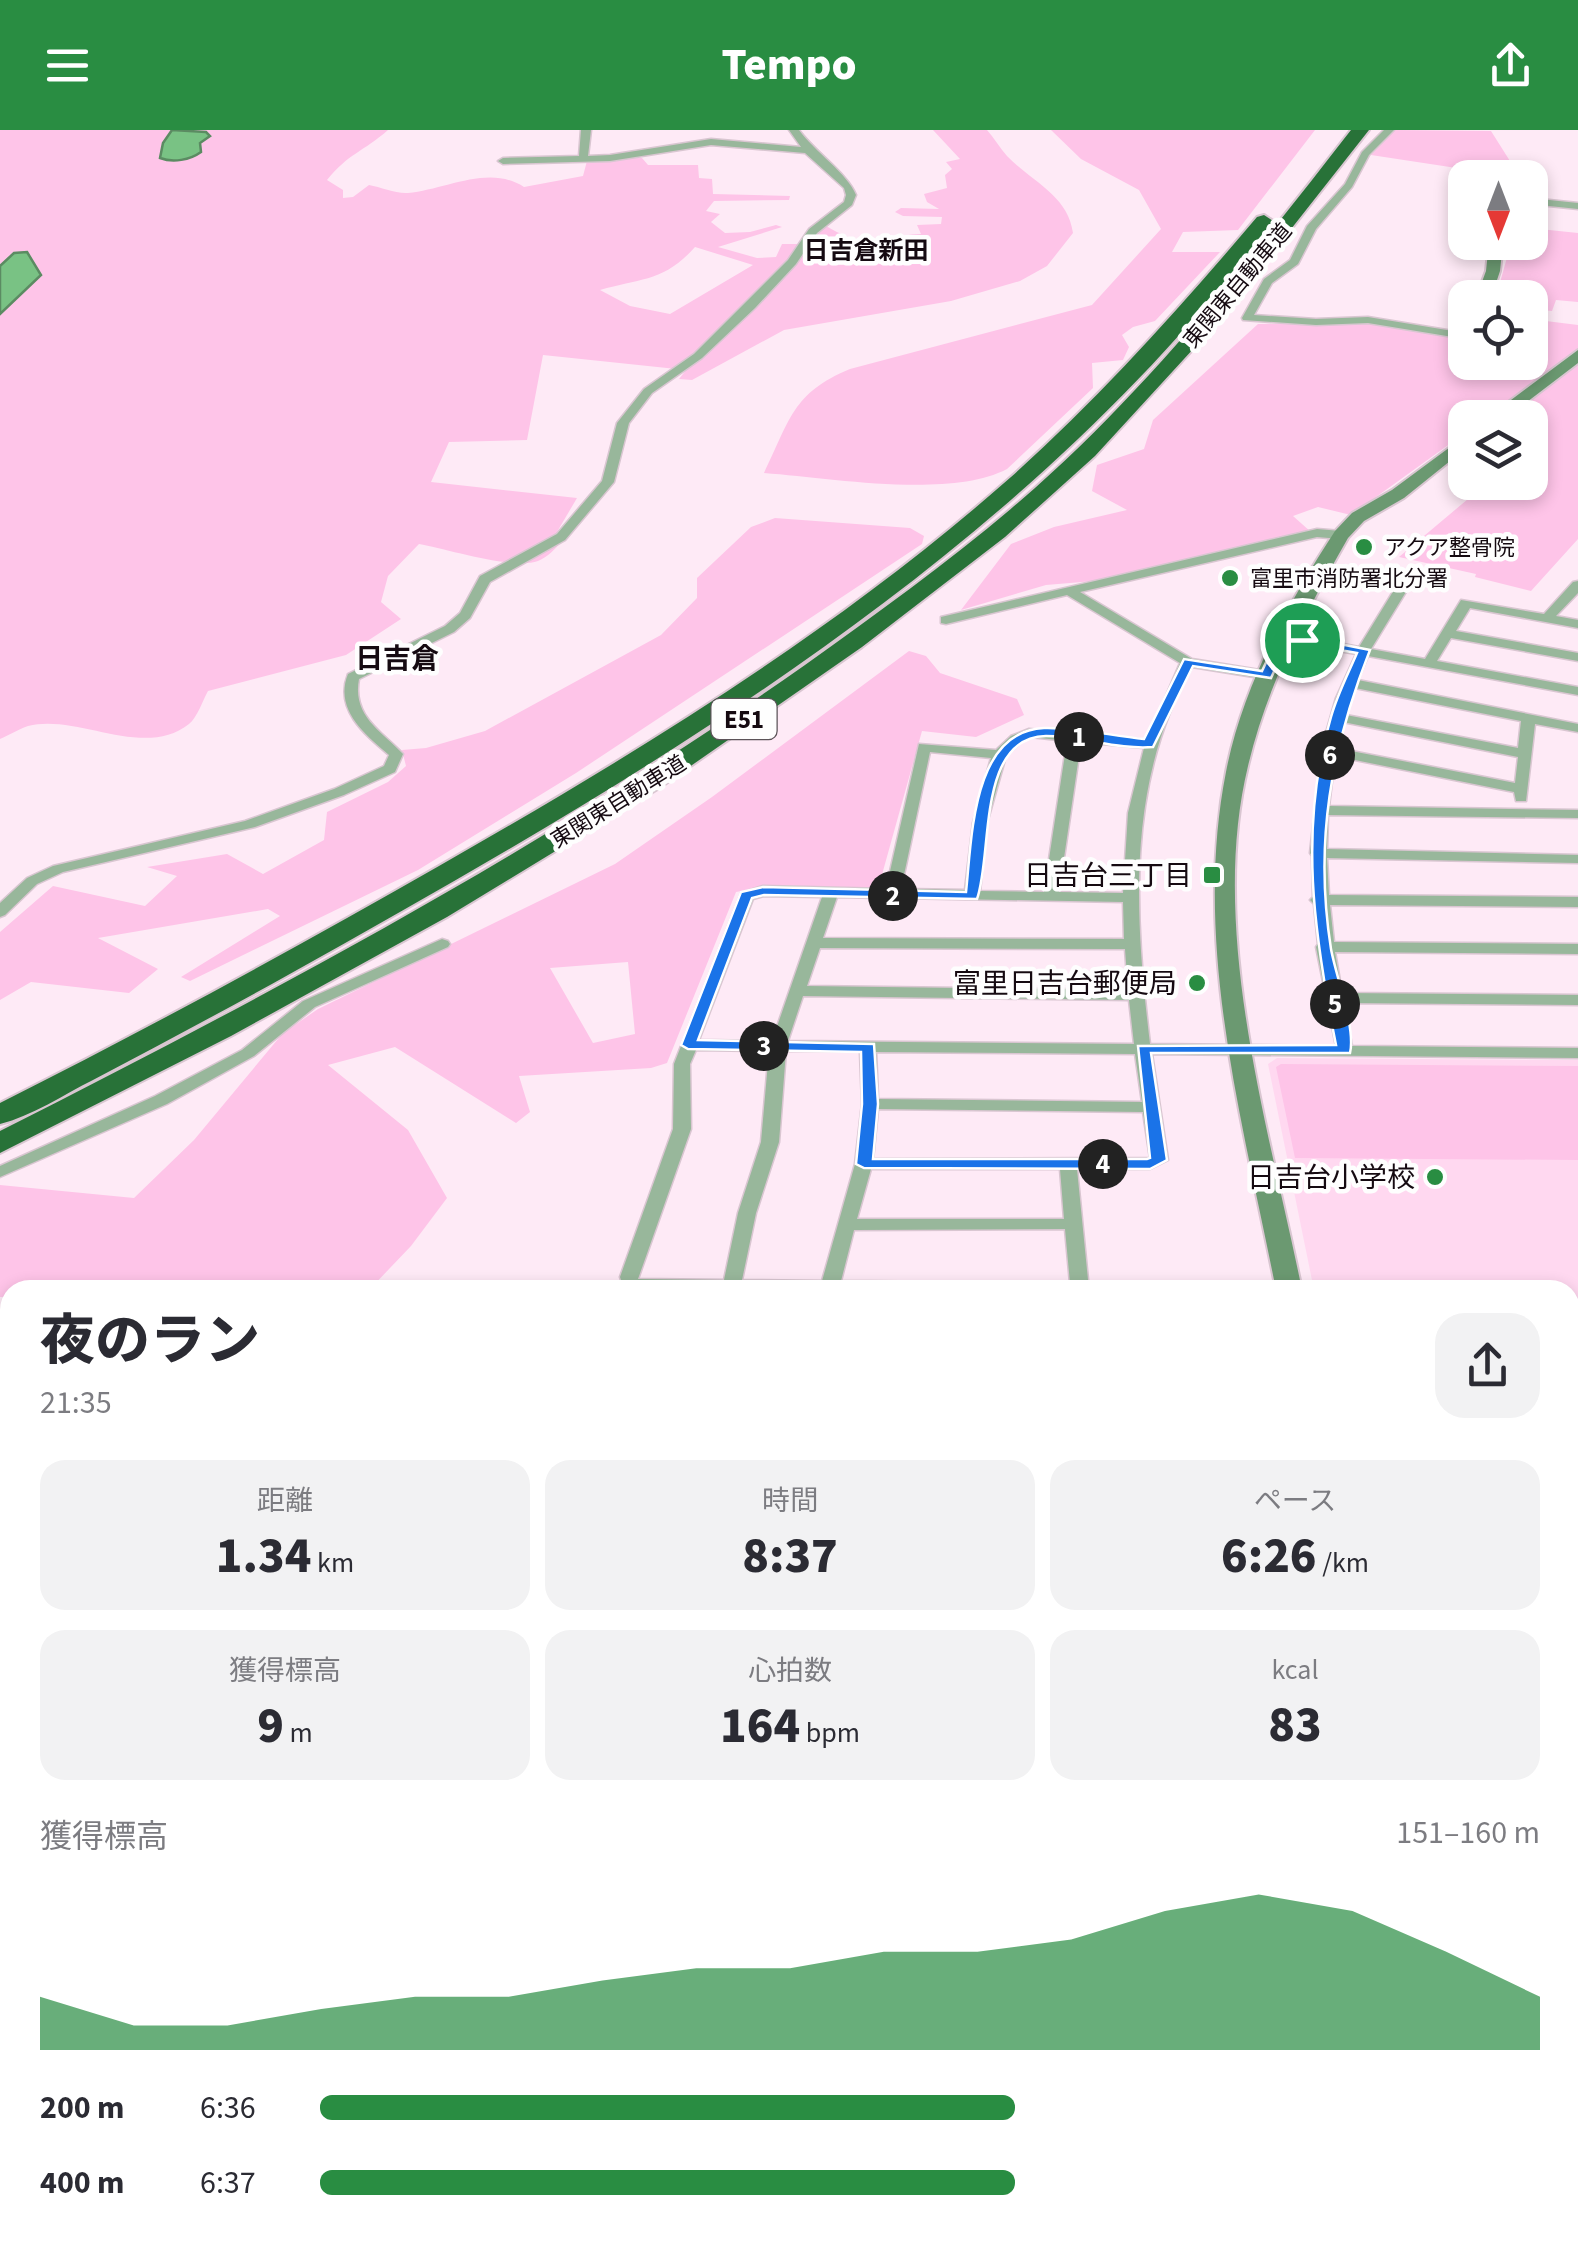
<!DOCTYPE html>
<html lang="ja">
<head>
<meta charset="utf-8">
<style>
  body { margin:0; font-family:"Source Sans 3","Noto Sans JP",sans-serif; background:#f2f2f3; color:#2b2b33; height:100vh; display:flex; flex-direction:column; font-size:38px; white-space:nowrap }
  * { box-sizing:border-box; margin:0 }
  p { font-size:32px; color:#7c7c81 }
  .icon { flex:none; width:55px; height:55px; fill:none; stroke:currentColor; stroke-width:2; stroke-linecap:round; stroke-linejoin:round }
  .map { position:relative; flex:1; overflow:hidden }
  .drawer { position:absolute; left:0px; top:1150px; width:1580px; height:962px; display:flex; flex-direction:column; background:#fff; border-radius:30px 30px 0 0; box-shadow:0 5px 15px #0003 }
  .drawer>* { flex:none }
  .needle { width:65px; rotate:180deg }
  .fabs { position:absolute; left:1448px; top:30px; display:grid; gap:20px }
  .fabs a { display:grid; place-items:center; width:100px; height:100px; border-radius:20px; background:#fff; box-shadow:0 5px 15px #0003; font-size:50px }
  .pin { position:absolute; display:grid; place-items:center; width:85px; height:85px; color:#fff; margin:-42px; border:5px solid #fff; border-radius:50%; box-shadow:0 2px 10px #0007 }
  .km { position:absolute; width:50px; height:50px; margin:-25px; border-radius:50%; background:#222; color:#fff; font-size:28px; line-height:50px; text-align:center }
  .round { display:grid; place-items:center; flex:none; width:105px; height:105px; border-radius:30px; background:#f2f2f3 }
  .summary { display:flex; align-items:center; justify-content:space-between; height:170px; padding:0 40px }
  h1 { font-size:55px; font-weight:800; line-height:75px }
  .metrics { display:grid; grid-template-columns:repeat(3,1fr); gap:15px; height:170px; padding:10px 40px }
  .metrics div { display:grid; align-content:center; border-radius:25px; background:#f2f2f3; text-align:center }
  .metrics b { font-size:50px; font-weight:800 }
  .metrics small { font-size:28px; font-weight:400 }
  .metrics p { font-size:28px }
  .chart { height:280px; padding:20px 40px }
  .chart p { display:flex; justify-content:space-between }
  .chart svg { width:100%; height:180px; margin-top:10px; fill:#298d42; opacity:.7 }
  ul { padding:0 40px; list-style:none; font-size:32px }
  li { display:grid; grid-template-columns:160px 120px 1fr; align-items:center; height:75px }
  li i { height:25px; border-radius:12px; background:#298d42 }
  header { display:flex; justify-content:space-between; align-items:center; height:130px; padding:0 40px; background:#298d42; color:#fff; font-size:45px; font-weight:800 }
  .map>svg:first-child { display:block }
</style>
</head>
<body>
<header><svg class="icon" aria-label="menu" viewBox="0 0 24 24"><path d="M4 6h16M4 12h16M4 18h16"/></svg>Tempo<svg class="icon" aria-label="share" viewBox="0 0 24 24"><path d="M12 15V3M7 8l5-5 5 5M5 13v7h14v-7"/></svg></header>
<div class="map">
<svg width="1578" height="2112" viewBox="0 0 1578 2112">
  <rect width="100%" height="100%" fill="#feeaf6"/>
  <path fill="#ffd8f0" d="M1277,928L1578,930V1228H1570V1160H1314L1268,934Z"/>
  <path fill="#fec4e8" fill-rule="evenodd" d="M0,0H388C363,22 349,23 327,50L343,60V68L353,67L369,55C381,57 396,64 408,63C445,60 489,34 524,57L583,46L587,31L622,26L642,28L648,35H698L699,48L712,49L713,64L790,66L789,70L714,71L706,81L720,84L711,92L725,103L750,102L776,95L782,97L718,117L757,128L776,127L782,114H809L823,94C865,121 877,106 921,104L917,95L941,94L942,87L903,86L895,82L901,78L939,79L927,72L924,64L947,58L945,45L952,39L946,32L960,29L933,0H987C994,8 1000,18 1007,26C1032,52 1068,65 1073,103L1047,136L1020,151L951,171L784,200L692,250L679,249L686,240L543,225L527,310L449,312L431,352L577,368L557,402L562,411C555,419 548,427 538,431C513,440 447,419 419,414L388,446L381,472L401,489L346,525L208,561C203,570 197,588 189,594C144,630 77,583 28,596C19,599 9,605 0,609ZM695,117L753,135L670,184L630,176L600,160C641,148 664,152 695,117Z
    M1051,0H1315L1238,100L1183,102L1172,122H1220L1155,191L1133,197L1122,205L1129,217L1123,230L1092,233L1093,258L1007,339C950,369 830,348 764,343C790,290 792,263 850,239L1092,175L1161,99L1139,60L1081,29Z
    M1395,0L1491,1L1515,39L1509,46L1371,25Z
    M1530,98L1578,103V172L1556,170L1552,181L1530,179V168L1496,167L1511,113L1530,112Z
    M1530,189L1578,195V409L1531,461L1475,447L1476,444L1399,427L1487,353L1530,352V288H1465V303L1351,385L1318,377L1293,386L1311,402L1106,450L1046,455L961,480L1011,414L1054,397L1127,380L1092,361L1097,335L1144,319L1153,290L1258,194L1381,192L1465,209V232H1530Z
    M775,388L910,398L924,406L922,414L576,643L418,740L190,851L181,847L280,786L268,779L98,808L158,839L129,863L31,852L0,870V802L53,756L145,776L177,746L147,737L227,724L263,744L324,710L327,682L388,652L406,636L402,620L426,618L485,601L661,505L697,468V448L751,397Z
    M909,521L926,526L940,543L1017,569L1024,585L976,607L922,601L878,759L776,755L736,762L667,933L651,938L519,946L530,982L516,993L395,917L328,935L408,1000L447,1068L411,1116L369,1160H10V1167H0V1055L134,1068L194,1010L283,903L318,879L615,734L712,667ZM628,832L635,904L593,913L550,838Z
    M1281,934L1578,936V1030L1295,1028L1276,937Z"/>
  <path fill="#79c284" stroke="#5b8b62" stroke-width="2.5" d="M172,0L206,2L210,6L200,13L201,22C190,30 173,33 160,28L163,13Z
    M27,122L41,145L0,184V136L14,123Z"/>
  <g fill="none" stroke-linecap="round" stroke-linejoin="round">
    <defs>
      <path id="street" d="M581,0H591L588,26L610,25L711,9L801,17L789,0H799C814,21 848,44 856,65L852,75L817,103L796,134L755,178L702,228L652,263L629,293L614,352L565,410L490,452L470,488L454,502L359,549C352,586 381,601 403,624L395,642L344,665L255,697L63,742L37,754L5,785L0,787V773L27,748L53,736L245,691L334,659L384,636L389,625C364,604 334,579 348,544L445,496L460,483L480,446L557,404L602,351L617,293L644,259L694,224L788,130L809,99L844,72L846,65L844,58L805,23L711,15L610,31L503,34L498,31L503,28L579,26Z
        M1384,0H1394L1369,25L1352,57L1316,99L1298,134L1272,153L1254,185L1316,189L1368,187L1465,203V209L1368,193L1316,195L1243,190L1242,188L1264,149L1290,130L1307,96L1345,54L1362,22Z
        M1530,68L1578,73V79L1530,74Z
        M1317,399L1341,401L1347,405L1341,409L1317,407L1080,462L1192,529L1266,541L1273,545L1266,549L1192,537C1125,653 1135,788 1150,914L1336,916L1316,817L1318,814L1314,774L1310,770L1313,767L1312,726L1310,723L1322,617L1336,568L1356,524L1284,511L1277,507L1284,503L1359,517L1402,447L1408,443L1445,453L1439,457L1412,452L1371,519L1425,529L1461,470L1544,484L1573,452L1578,451V463L1556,486L1578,490V498L1470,478L1456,501L1578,523V531L1451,508L1437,531L1578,557V565L1368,526L1358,550L1578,594V602L1535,594L1526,671H1516L1514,662L1335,626L1329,676L1578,680V688L1328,685L1327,719L1578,725V733L1327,728L1329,765L1578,767V777L1330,775L1334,812L1578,814V824L1335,822L1342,863L1578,865V875L1344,873L1352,916L1578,918V928L1152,924L1168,1030L1150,1039H1077L1089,1160L624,1159L620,1147L673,999L674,934L741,763L763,756L886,759L919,614L996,620L1011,606L1029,599L1147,610L1180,533L1067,465L946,494L941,493V487ZM1355,558L1521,591L1518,618L1346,585ZM1343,592L1518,627L1515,653L1336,618ZM1031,607L1067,611L1044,762L980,761L987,693L1006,626L1021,612ZM1081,612L1144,618L1128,683L1123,763L1059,762ZM930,622L991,628L973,693L965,760L901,759ZM764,766L822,767L772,911L699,910L753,769ZM837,767L886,768L892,771L898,768L1123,772L1124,809L823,808ZM820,818L1125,819L1128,860L807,856ZM803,866L1129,870L1134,914L788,911ZM696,920L769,921L761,1012L738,1083L724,1150L638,1149L691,999L690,934ZM786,921H860L862,974L855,1034L822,1151L742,1150L756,1083L779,1012ZM876,922L1135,924L1142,972L878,969ZM878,979L1143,982L1150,1028L873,1029ZM871,1039H1060L1064,1089H857ZM1065,1099L1070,1153L841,1151L854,1100Z
        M442,809L448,811L450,814L448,817L315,877L254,926L167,974L0,1047V1036L155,966L242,920L303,871Z
        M1570,1234H1578V1246H1570Z
        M1570,1263L1578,1266V1302L1570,1299Z
        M1570,1527H1578V1543H1570Z
        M10,1528V1544L0,1547V1531Z
        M10,1677V1695L0,1698V1680Z
        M1570,1806H1578V1824H1570Z
        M1570,1829L1578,1832V1882L1570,1879Z
        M619,2102H645L644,2112H618Z
        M751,2102H777V2112H751Z
        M874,2102H900L901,2112H875Z
        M1280,2102H1306L1308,2112H1282Z"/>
      <path id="secondary" d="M1489,112H1503L1500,141L1491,168H1476L1486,141Z
        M1578,220V233L1506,288H1487Z
        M1465,306V319L1404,368L1364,391L1348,408C1307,480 1267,554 1248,636C1208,801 1269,998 1302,1160H1276C1243,992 1192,814 1226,642C1242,558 1288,473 1335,401L1352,383L1392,360Z
        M1446,2102H1482L1484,2112H1448Z"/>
      <path id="highway" d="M1351,0H1369L1217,193L1095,326L1005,407L862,517L659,658L447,787L231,906L0,1023V1001C277,861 551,714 805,535C883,479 963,422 1035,358C1154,252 1253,126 1351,0Z
        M1264,85L1273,91C1021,428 648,644 288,845C223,881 158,916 93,950C63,965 32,986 0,994V973C149,898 294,819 439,736C639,622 838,500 1011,347C1100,267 1180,178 1257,87Z"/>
    </defs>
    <use href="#street" stroke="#d9c6d1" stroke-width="3"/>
    <use href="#secondary" stroke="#d9c6d1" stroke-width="4"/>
    <use href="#highway" stroke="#d9c6d1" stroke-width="4"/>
    <use href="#street" fill="#98b79b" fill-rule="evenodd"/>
    <use href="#secondary" fill="#6b9971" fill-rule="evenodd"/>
    <use href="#highway" fill="#287238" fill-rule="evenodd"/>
  </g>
  <path fill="#1a73e8" stroke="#fff" stroke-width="2.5" fill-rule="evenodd" d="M1284,503L1370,520C1331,619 1314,712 1331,819C1336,847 1356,898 1350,923H1151L1167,1030L1150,1039L864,1038L856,1034L862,974L861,922L688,919L681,915L741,762L763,757L966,762C972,707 972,601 1044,598C1077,597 1112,606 1144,609L1184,529L1262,541L1278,507ZM1288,511L1357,523C1348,544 1337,565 1331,587C1298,697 1314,805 1336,915L1138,916L1150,1028L1147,1029H873L878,974L874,914L698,910L752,768L764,765L977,769C993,725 976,607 1046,606C1081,606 1118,620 1153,617L1193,536L1271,548Z"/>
  <g fill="#298d42" stroke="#fefefe" stroke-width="4">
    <circle cx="1364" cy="417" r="10"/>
    <circle cx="1230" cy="448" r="10"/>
    <rect x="1202" y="735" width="20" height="20" rx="5"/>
    <circle cx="1197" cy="853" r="10"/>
    <circle cx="1435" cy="1047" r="10"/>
  </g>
  <g text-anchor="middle" stroke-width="9" stroke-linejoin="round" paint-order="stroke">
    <g font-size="22" fill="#150a11" stroke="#fefefe">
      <text transform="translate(1237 155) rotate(-50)" y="8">東関東自動車道</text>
      <text transform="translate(618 671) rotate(-32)" y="8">東関東自動車道</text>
    </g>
    <g font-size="22" fill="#150a11" stroke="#fefefe" text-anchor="start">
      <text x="1384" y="425">アクア整骨院</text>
      <text x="1250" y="456">富里市消防署北分署</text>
    </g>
    <g font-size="25" font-weight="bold" fill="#150a11" stroke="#fefefe">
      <text x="866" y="129">日吉倉新田</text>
    </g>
    <rect fill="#fefefe" stroke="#5b5358" stroke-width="2.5" x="711.5" y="569" width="65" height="40" rx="8"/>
    <g font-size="25" font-weight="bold" fill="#150a11">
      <text x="744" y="598">E51</text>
    </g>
    <g font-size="28" font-weight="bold" fill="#150a11" stroke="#fefefe">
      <text x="397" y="538">日吉倉</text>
    </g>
    <g font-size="28" fill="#150a11" stroke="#fefefe" text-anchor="end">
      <text x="1192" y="755">日吉台三丁目</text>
      <text x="1177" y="863">富里日吉台郵便局</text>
      <text x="1415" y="1057">日吉台小学校</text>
    </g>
  </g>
</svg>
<div class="fabs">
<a><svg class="needle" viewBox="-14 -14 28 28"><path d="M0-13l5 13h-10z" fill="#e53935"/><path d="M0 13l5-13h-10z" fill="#7c7c81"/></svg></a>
<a><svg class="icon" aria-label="locate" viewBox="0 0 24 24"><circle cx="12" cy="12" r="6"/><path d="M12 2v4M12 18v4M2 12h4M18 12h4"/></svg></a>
<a><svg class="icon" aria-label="layers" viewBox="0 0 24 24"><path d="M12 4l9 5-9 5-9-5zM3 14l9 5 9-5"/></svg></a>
</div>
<div class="pin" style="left:1302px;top:510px;background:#1e9e55"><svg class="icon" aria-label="arrive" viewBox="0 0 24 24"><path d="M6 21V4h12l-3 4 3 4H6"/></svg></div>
<b class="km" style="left:1079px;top:607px">1</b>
<b class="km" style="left:893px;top:766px">2</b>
<b class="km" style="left:764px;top:916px">3</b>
<b class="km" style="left:1103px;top:1034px">4</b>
<b class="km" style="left:1335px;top:874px">5</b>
<b class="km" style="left:1330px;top:625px">6</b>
<section class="drawer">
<div class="summary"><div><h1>夜のラン</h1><p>21:35</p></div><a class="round"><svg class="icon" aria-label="share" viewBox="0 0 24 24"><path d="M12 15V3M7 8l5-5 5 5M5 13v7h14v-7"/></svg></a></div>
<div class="metrics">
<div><p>距離</p><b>1.34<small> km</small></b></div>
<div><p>時間</p><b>8:37</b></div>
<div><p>ペース</p><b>6:26<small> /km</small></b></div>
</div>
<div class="metrics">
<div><p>獲得標高</p><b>9<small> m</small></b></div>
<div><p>心拍数</p><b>164<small> bpm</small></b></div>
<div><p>kcal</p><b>83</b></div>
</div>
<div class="chart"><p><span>獲得標高</span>151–160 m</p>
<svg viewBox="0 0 160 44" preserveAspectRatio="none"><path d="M0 44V31L10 38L20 38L30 34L40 31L50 31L60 27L70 24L80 24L90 20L100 20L110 17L120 10L130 6L140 10L150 20L160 31V44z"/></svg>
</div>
<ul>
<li><b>200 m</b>6:36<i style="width:57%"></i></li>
<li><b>400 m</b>6:37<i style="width:57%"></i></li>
</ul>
</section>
</div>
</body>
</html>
